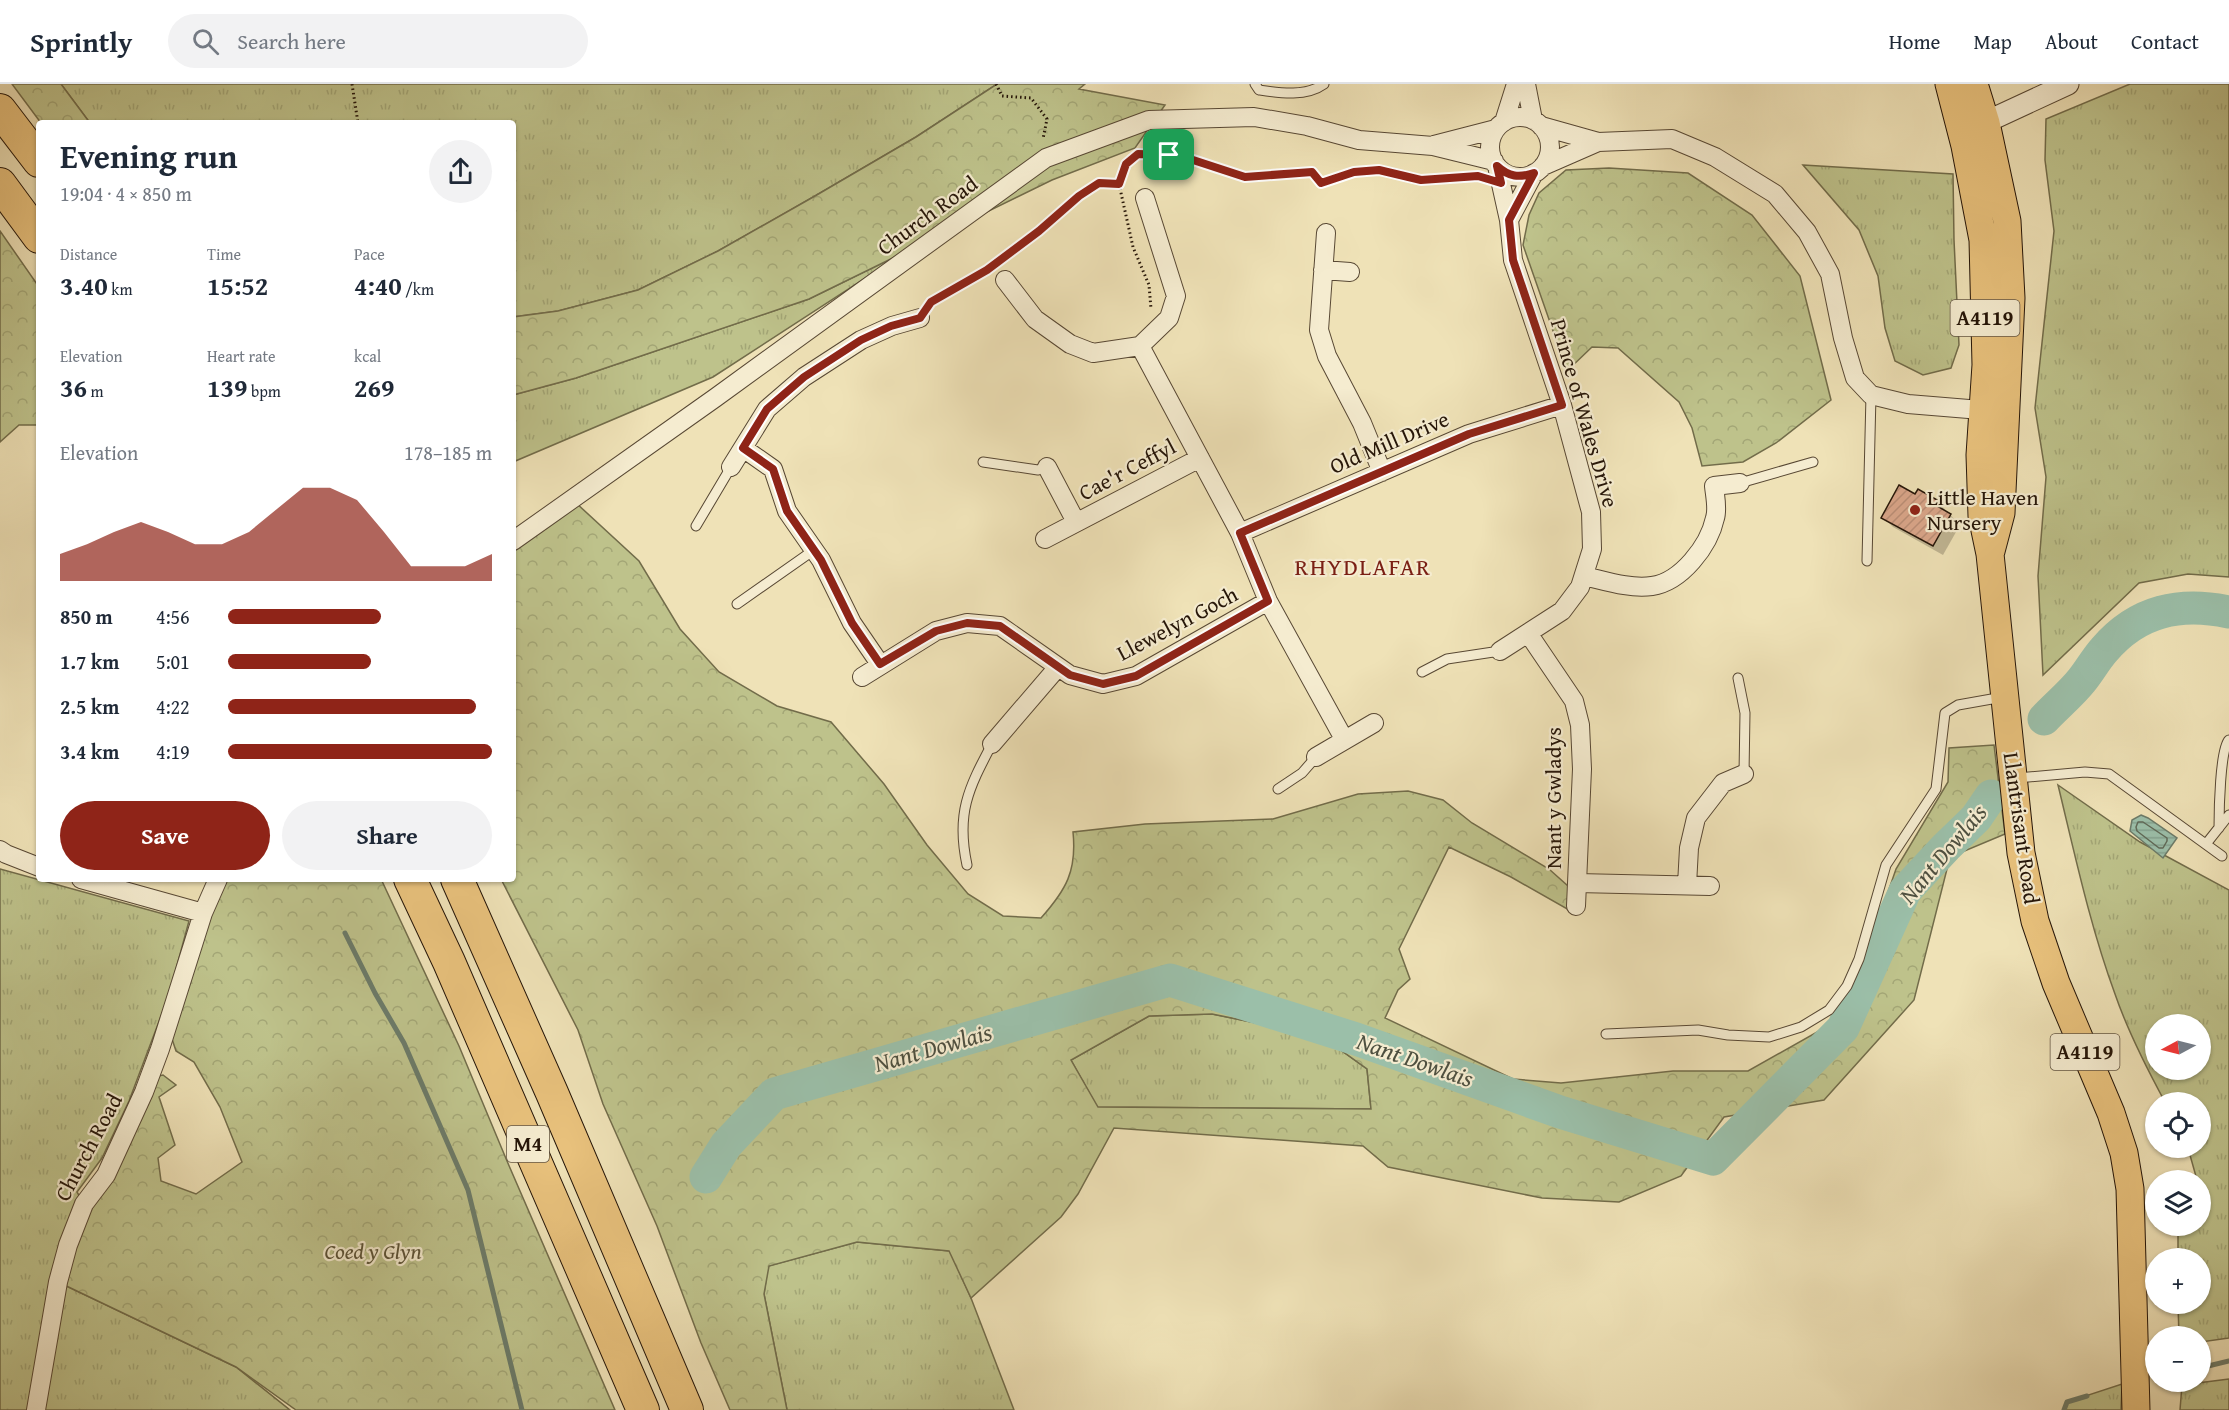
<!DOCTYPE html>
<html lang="en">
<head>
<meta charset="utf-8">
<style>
  body { margin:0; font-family:"Gentium Book Plus",serif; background:#f2f2f3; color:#1f2937; height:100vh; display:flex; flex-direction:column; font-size:22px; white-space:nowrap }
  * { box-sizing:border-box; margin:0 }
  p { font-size:20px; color:#747a83 }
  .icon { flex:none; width:33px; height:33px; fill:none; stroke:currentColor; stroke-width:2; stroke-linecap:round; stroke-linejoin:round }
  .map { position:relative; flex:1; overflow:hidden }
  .panel { position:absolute; left:36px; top:36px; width:480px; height:762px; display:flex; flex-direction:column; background:#fff; border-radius:6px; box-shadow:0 2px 4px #0004 }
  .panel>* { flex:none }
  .needle { width:39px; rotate:263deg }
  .controls { position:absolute; left:2145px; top:930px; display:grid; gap:12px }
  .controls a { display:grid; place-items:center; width:66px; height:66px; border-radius:50%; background:#fff; box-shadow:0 2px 4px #0004; font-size:30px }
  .pin { position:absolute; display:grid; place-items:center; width:51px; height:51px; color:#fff; margin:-26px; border-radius:12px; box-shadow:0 3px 9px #0006 }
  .round { display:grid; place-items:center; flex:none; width:63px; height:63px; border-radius:32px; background:#f2f2f3 }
  .overview { display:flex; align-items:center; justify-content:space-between; height:102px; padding:0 24px }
  h1 { font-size:33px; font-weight:700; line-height:45px }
  .figures { display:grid; grid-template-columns:repeat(3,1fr); gap:9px; height:102px; padding:6px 24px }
  .figures div { display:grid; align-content:center }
  .figures b { font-size:26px; font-weight:700 }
  .figures small { font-size:16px; font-weight:400 }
  .figures p { font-size:16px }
  .chart { height:168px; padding:12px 24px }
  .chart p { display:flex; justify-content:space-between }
  .chart svg { width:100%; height:108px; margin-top:6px; fill:#8f2418; opacity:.7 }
  .cta { display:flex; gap:12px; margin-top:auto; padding:12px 24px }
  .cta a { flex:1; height:69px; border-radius:36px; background:#8f2418; color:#fff; font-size:24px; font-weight:700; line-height:69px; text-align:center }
  .cta a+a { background:#f2f2f3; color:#1f2937 }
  ul { padding:0 24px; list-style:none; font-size:20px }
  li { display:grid; grid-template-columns:96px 72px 1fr; align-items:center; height:45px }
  li i { height:15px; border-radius:8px; background:#8f2418 }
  header { display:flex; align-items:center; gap:36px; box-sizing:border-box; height:84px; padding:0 30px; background:#fff; border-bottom:2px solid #e0e1e3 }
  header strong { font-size:28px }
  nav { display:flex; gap:33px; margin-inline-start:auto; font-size:21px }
  .search { width:420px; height:54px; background:#f2f2f3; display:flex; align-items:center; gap:15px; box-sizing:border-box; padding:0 21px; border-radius:33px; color:#747a83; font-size:22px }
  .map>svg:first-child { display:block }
</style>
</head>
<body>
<header>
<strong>Sprintly</strong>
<div class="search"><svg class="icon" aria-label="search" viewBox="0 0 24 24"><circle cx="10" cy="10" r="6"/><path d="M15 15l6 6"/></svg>Search here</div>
<nav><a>Home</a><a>Map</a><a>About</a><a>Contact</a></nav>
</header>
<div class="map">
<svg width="2229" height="1326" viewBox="0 0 2229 1326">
  <defs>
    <pattern id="grass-tufts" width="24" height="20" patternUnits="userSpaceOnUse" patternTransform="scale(1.5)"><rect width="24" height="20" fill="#bec28b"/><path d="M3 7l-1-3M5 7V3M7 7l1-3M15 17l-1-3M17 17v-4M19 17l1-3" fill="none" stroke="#a3a676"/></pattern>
    <pattern id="forest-crowns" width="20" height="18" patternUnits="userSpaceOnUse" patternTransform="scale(1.5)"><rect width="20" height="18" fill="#bec28b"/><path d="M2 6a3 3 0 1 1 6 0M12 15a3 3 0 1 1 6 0" fill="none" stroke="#a3a676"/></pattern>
    <pattern id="water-rules" width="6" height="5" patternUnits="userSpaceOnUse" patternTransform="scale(1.5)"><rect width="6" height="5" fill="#9bbfa9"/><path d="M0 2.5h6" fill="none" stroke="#85a390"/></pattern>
    <pattern id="building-hatch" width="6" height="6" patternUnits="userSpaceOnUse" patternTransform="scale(1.5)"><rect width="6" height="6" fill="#daa68a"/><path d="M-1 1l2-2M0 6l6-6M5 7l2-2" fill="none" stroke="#bb8e76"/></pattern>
  </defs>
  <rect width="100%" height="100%" fill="#efe2b7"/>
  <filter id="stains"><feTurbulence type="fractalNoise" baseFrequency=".00333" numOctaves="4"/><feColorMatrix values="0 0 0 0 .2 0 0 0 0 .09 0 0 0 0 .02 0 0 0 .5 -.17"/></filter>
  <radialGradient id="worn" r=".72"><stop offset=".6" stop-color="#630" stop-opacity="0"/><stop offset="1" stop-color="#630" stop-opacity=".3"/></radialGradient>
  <path fill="url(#grass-tufts)" stroke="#726c4a" stroke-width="1.5" fill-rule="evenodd" d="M61,0H997L916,53L815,112L718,167L638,206L558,227L513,233V39H90Z
    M2130,0H2229V493L2188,490L2139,499L2043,591L2038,492L2046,393L2035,324L2054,147L2045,76L2046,35Z
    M1803,81L1953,90L1954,156L1959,261L1951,284L1923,291L1895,277L1885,244L1878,192L1859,146Z
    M907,167L713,293L513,378V311L576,294L809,215Z
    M2058,701L2140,758L2229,806V1254L2201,1258L2200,1252H2179L2178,1220H2200V1174H2178V1142H2200V1096H2197L2188,1064H2200V1018H2165C2146,983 2128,948 2115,910C2090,842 2075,771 2058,701ZM2156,940H2200V986H2156Z
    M0,785L189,837L169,911L129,1017L102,1074L77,1108L84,1120L58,1198L236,1283L290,1326H0Z
    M1212,930L1321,952L1367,985L1371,1025L1097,1023L1071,976L1149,932Z
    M857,1158L950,1167L971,1214L1014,1326H787L764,1210L768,1182Z
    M2229,1295V1326H2180L2182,1301Z
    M2122,1300L2121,1326H2064L2067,1318Z"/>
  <path fill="url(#forest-crowns)" stroke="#726c4a" stroke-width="1.5" fill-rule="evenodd" d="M12,0H61L90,39H41Z
    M997,0H1085L1079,5L1165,21L1135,64L1052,96L809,215L576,294L513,311V233L558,227L638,206L718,167L815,112L916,53Z
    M1609,84L1688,89L1752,131L1800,192L1831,316L1776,359L1743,378L1702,382L1692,344L1679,318L1618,264L1592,263L1567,287L1523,161L1529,131L1539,109L1566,86Z
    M0,147L39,203V341H19L0,358Z
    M575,418L639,477L680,545L719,588L777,622L831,638L884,700L927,761L968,810L1003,832L1041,834C1066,806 1077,787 1073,748L1145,740L1273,735L1358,710L1408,707L1443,716L1472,739L1549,785L1578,811L1569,826L1511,793L1449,763L1399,865L1410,895L1398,906L1385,934L1513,995L1561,999L1673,987H1748L1835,938L1871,857L1896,785L1948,698L1949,664L1994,661L2005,750L1950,773L1914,916L1824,1016L1724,1033L1681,1092L1619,1118L1542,1114L1388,1083L1363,1062L1114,1044L1078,1110L1061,1133L971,1214L949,1167L857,1158L769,1182L764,1210L787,1326H730L701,1259L657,1142L603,1020L578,946L501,795H513V465ZM1212,930L1321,952L1367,985L1371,1025L1098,1023L1071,976L1149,932Z
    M218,795H381L459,962L507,1077L615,1326H296L236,1283L58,1198L149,994L163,991L176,1001L159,1013L175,1061L158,1074L161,1097L196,1110L242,1078L220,1023L194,978L176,967L172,955Z"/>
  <path fill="url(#water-rules)" stroke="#6c7b69" stroke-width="1.5" d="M2141,731L2148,734L2177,754L2163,774L2130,747L2132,736Z"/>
  <path fill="#0003" d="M1916,412L1938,418L1960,441L1943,471L1893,443L1883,433Z"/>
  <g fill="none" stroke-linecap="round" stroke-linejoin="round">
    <path stroke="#606a58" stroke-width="1.5" d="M2138,738H2143L2167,754V757L2163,764H2159L2137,747L2136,743Z"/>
    <path stroke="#6c7b69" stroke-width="5" d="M345,849L375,909L404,959L468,1106L522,1326
      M2200,1284L2229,1277
      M2064,1326L2067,1318L2087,1312"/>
    <path stroke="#9bbfa9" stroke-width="33" d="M2044,635C2056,622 2071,610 2082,596C2090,586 2096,575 2104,566C2138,526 2180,518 2229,528
      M706,1093L726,1061L774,1010L1170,896L1356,955L1560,1028L1713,1075L1843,944L1905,807L1946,763L1976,734L1991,712"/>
  </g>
  <path fill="url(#building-hatch)" stroke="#251508" stroke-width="1.5" d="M1899,401L1915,410L1918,405L1939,417L1937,422L1951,430L1933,462L1881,434Z"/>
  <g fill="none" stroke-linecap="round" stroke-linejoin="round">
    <defs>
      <path id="service" d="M1255,0L1259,6C1280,9 1306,13 1324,0
        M983,378L1038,386L1047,383
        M1740,399L1813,378
        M696,442L731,383
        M1867,477L1871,311
        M737,520L814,466
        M1422,588L1447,575L1500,567
        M1738,594L1745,629L1744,690
        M2017,694L2085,688L2109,690L2222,772
        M1278,705L1302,689L1316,673
        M2219,744C2219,728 2220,665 2229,656
        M2206,760L2229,731
        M967,781C956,730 968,705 992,660
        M1606,950L1698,946L1728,951L1769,953L1801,943L1829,926L1847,902L1859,875L1886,781L1936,705L1945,629L1958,621L2003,613"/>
      <path id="minor" d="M1526,0L1533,36
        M1490 63a30 30 0 1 1 60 0a30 30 0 1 1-60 0Z
        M1504,38L1516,0
        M1541,42L1598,58L1672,55L1715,73L1775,110L1807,148L1830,190L1843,254L1855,294L1871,311L1908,320L1993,327
        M1434,61L1496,45
        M1497,82L1509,136L1513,176L1562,321L1591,428L1592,465L1580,503L1562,527L1500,567
        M1543,82L1598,58
        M1509,136L1534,89
        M1326,149L1319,246L1327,272L1362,339L1382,388
        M1323,186L1350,188
        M1005,196L1035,235L1070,260L1093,269L1140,262L1169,234L1176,212L1145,114
        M1140,262L1240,449L1268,517L1344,655
        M743,364L773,385L787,427L821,476L852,539L880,580
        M731,383L767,325L804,293L861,256L892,242L920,234
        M1047,383L1076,438
        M1240,449L1469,350L1562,321
        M1045,455L1200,374
        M513,457L715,314L1046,74L1149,36L1254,33L1307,42L1359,56L1433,62L1494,77
        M1584,492C1606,497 1629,505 1652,502C1681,498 1709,462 1715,434C1718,425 1715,412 1714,402L1740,399
        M1528,549L1574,617L1580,641L1582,685L1576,822
        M862,593L936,547L967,539L1000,542L1070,591L1103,600L1136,592L1268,517
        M992,660L1058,583
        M1316,673L1374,639
        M0,766L6,770L39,783
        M81,795L203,829
        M1577,799L1710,802
        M1687,801L1689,764L1696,734L1723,699L1744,690
        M36,1326L58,1198L68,1161L84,1120L106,1091L144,1008L160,965L203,829L218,795"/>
      <path id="tertiary" d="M1973,44L2068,0"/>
      <path id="primary" d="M1949,0L1965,62L1983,156L1986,281L1980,371L1982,432L1990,470L2021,769L2035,837L2056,899L2111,1029L2124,1069L2130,1105L2136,1326
        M1974,0L1986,39L2007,137L2011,214L2001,429L1991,467"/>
      <path id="motorway" d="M0,26L39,77
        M0,100L39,153
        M410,795L449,878L643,1326
        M457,795L552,1009L687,1326"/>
    </defs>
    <use href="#service" stroke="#584834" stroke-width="11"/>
    <use href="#minor" stroke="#584834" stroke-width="20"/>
    <use href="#tertiary" stroke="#584834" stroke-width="23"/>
    <use href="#primary" stroke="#251508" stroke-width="29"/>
    <use href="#motorway" stroke="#251508" stroke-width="34"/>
    <path stroke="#251508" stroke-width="3" stroke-dasharray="1.5 3" stroke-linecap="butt" d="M352,0L358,39
      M996,0L1002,12L1031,14L1047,35L1043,55
      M1119,100L1133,163L1149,201L1151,225
      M929,220L987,186L1039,147L1079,113L1099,99L1119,100C1121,94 1123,84 1128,79C1149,54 1216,86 1243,92C1258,96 1295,89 1312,88L1321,99L1354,88L1379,86L1421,96L1475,92"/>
    <use href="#service" stroke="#f5ecd0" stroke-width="9"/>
    <use href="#minor" stroke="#f5ecd0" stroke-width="18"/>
    <use href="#tertiary" stroke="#f5ecd0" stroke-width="21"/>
    <use href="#primary" stroke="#e8c17c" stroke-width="27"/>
    <use href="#motorway" stroke="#e8c17c" stroke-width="32"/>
  </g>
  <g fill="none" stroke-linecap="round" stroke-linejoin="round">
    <defs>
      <path id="route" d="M1138,70L1169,71L1190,75L1245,93L1312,88L1321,99L1354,88L1379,86L1421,96L1478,92L1501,99L1497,82C1509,93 1519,94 1534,89L1509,136L1513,176L1562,321L1469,350L1240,449L1268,517L1136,592L1103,600L1070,591L1000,542L967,539L936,547L880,580L852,539L821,476L787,427L773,385L743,364L767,325L804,293L861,256L891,242L920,234L931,218L987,186L1039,147L1079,112L1099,99L1119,100L1126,80Z"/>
    </defs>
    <use href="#route" stroke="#fff" stroke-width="12"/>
    <use href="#route" stroke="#8f2418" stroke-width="8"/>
  </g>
  <circle fill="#8f2418" stroke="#f5ecd0" stroke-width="2" cx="1915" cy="426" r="6"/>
  <g text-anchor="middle" stroke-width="4.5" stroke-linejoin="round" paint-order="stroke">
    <g fill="#f5ecd0" stroke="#635644" stroke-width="1.5">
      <rect x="1950.5" y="216" width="69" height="36" rx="4.5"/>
      <rect x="2050.5" y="950" width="69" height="36" rx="4.5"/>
      <rect x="507" y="1042" width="42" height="36" rx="4.5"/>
    </g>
    <g font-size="21" font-weight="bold" fill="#251508">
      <text x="1985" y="241">A4119</text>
      <text x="2085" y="975">A4119</text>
      <text x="528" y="1067">M4</text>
    </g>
    <g font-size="22" fill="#251508" stroke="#f5ecd0">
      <text transform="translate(927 131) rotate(-36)" y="8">Church Road</text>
      <text transform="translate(1585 329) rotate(74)" y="8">Prince of Wales Drive</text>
      <text transform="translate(1389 358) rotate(-23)" y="8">Old Mill Drive</text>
      <text transform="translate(1127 385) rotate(-28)" y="8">Cae'r Ceffyl</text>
      <text transform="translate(1177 539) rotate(-28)" y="8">Llewelyn Goch</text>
      <text transform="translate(1553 714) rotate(-90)" y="8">Nant y Gwladys</text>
      <text transform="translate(2022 744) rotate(82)" y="8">Llantrisant Road</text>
      <text transform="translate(88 1063) rotate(-62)" y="8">Church Road</text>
    </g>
    <g font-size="22" fill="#251508" stroke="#f5ecd0" text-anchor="start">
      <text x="1927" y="421">Little Haven<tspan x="1927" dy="25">Nursery</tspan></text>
    </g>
    <g font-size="22" font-style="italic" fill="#5b5236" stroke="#f5ecd0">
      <text x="373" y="1175">Coed y Glyn</text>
    </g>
    <g font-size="24" letter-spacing="1.5" fill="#7a1f14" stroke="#f5ecd0">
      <text x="1363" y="491">RHYDLAFAR</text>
    </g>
    <g font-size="24" font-style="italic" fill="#4e5040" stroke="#f5ecd0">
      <text transform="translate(1943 770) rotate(-50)" y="8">Nant Dowlais</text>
      <text transform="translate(933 964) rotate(-16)" y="8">Nant Dowlais</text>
      <text transform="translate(1415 976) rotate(19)" y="8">Nant Dowlais</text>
    </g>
  </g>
  <rect width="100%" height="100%" filter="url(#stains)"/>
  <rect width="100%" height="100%" fill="url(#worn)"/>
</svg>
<div class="controls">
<a><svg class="needle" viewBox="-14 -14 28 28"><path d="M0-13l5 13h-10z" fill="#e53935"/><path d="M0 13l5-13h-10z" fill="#747a83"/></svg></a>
<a><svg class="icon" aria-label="locate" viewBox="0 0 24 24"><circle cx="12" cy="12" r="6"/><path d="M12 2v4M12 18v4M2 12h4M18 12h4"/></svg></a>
<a><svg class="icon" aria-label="layers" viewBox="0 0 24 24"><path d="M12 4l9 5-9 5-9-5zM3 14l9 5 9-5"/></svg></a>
<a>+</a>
<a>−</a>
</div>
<div class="pin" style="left:1169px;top:71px;background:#1e9e55"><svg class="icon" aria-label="arrive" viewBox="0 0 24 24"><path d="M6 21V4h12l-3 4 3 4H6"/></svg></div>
<section class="panel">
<div class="overview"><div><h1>Evening run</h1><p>19:04 · 4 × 850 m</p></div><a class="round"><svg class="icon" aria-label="share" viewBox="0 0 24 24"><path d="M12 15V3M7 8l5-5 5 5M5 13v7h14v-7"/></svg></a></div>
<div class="figures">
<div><p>Distance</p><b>3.40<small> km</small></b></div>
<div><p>Time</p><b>15:52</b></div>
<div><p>Pace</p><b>4:40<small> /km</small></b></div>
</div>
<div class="figures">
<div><p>Elevation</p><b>36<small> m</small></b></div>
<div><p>Heart rate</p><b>139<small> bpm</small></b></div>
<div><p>kcal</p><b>269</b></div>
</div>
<div class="chart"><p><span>Elevation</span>178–185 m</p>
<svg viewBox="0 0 160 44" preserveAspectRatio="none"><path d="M0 44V33L10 29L20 24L30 20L40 24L50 29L60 29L70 24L80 15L90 6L100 6L110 11L120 24L130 38L140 38L150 38L160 33V44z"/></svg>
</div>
<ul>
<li><b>850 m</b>4:56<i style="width:58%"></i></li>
<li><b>1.7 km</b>5:01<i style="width:54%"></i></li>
<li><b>2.5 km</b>4:22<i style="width:94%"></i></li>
<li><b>3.4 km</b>4:19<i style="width:100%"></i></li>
</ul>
<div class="cta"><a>Save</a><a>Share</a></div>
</section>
</div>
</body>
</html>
